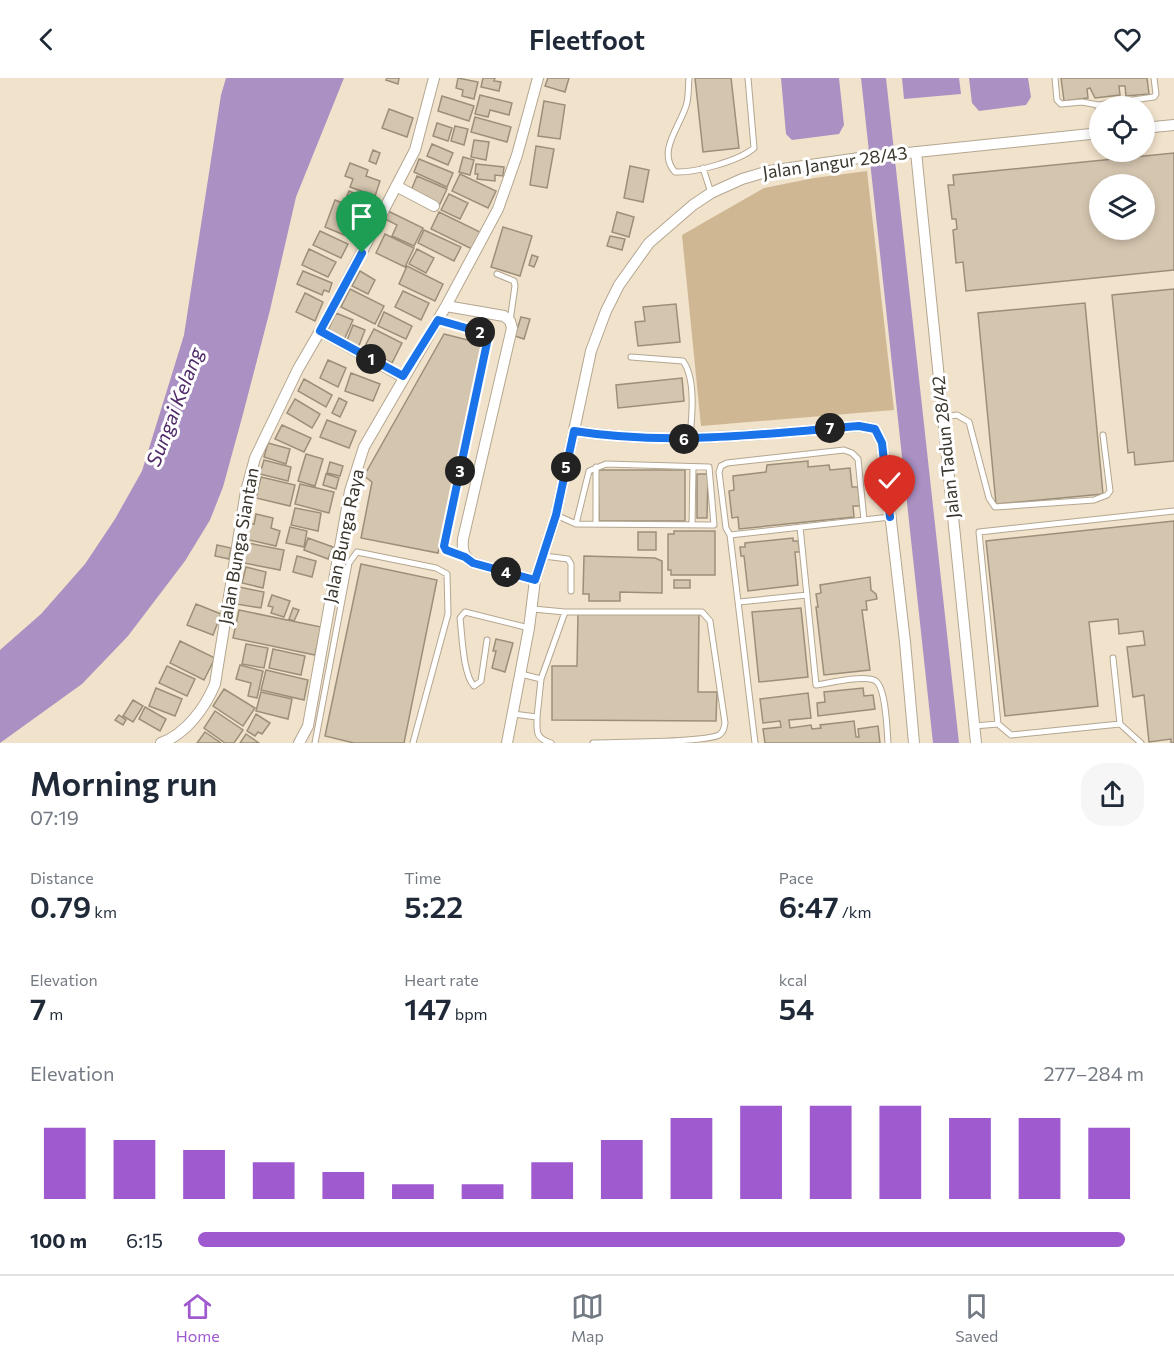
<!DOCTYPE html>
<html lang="en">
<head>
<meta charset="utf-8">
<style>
  body { margin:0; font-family:Commissioner,sans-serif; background:#f6f6f7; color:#1f2937; height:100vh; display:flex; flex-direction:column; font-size:22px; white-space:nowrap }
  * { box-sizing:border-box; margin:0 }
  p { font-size:20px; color:#747a83 }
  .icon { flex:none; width:33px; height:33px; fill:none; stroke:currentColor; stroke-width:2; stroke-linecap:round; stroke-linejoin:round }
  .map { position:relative; height:665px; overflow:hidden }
  .details { display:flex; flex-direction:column; background:#fff; flex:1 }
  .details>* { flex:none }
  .fabs { position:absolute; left:1089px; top:18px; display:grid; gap:12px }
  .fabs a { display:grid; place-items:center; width:66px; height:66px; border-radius:50%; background:#fff; box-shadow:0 3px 9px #0003; font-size:30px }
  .pin { position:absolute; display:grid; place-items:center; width:51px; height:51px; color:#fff; margin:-62px -26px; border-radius:50% 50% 50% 0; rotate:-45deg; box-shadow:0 0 6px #0007 }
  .pin .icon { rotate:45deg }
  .km { position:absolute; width:30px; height:30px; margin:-15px; border-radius:50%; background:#222; color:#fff; font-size:16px; line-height:30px; text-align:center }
  .round { display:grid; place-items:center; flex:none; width:63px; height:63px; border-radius:24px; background:#f6f6f7 }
  .summary { display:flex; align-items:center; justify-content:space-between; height:102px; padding:0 30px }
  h1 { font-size:33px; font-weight:600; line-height:45px }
  .stats { display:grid; grid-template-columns:repeat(3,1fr); gap:9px; height:102px; padding:6px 30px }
  .stats div { display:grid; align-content:center }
  .stats b { font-size:30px; font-weight:600 }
  .stats small { font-size:16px; font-weight:400 }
  .stats p { font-size:16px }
  .chart { height:168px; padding:12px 30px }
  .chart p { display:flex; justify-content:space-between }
  .chart svg { width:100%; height:108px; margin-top:6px; stroke:#9f5acf; stroke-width:6 }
  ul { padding:0 30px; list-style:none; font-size:20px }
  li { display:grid; grid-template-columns:96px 72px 1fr; align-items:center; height:45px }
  li i { height:15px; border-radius:8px; background:#9f5acf }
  header { display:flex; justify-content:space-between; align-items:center; height:78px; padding:0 30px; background:#fff; font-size:27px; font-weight:600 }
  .dock { display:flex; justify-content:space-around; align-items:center; height:84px; border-top:2px solid #e0e1e3; background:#fff; font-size:16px; color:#747a83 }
  .dock a { display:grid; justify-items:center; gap:3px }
  .dock .on { color:#9f5acf }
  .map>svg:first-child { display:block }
</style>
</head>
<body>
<header><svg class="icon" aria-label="back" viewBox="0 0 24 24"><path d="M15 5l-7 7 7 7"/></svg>Fleetfoot<svg class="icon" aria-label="heart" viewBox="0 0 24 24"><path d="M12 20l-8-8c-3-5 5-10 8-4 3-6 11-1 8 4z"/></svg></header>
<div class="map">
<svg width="1174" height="665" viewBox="0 0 1174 665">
  <rect width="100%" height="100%" fill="#f1e2cb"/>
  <path fill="#cfb793" d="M867,93L894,332L701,348L682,157L764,110L814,100Z"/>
  <path fill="#ab90c3" d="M226,0H344L296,119L270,232L243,336L223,409L210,442L185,483L128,558L82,606L0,665V572L41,536L85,486L115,441L142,393L184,257L221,17Z
    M781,0H839L844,47L839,56L792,62L786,56Z
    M861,0H886L959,665H933Z
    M902,0H959L961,16L904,21Z
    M969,0H1028L1031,19L1026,27L979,33L972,25Z"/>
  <path fill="#d4c5af" stroke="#9c8f79" stroke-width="1.5" fill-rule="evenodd" d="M387,0H399L398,6L386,2Z
    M458,0L478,4L474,21L462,18L463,12L456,10Z
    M483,0H495L494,3L501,4L499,13L481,9Z
    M548,0H569L565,14L545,8Z
    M695,0H731L739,70L703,74Z
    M1061,0H1147L1149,16L1126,18L1125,8H1119L1120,17L1095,20L1090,10L1087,11L1088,20L1064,23Z
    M480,17L512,25L509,37L490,32L488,39L475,36Z
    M442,18L474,28L469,43L438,33Z
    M544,23L565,27L560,61L538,58Z
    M389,31L413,40L407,59L382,50Z
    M475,39L511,49L507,64L471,54Z
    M437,45L452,50L448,63L433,58Z
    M455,48L468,51L464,67L451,63Z
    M474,62L489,64L486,82L471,79Z
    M432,66L453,75L448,87L427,78Z
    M536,68L554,71L547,110L530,107Z
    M373,72L380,75L376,86L369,83Z
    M1174,75V192L966,213L963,184L956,185L953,152L957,151L956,141H952L948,107H954L953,97ZM1100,106H1144V152H1100Z
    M463,79L474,82L470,97L459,94Z
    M419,81L453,95L447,109L414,94Z
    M350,85L368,92L366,98L380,103L375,118L350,109L353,101L345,98Z
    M476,86L504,89L503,98L495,97V103L477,101L478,96H475Z
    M630,88L649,92L643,124L624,120Z
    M460,96L496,113L488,130L452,113Z
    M417,98L447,111L439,128L410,115Z
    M349,113L371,123L367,132L345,123Z
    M449,116L468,125L460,141L441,132Z
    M335,122L359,132L357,137L367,141L361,155L352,152L349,159L325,149Z
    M388,133L423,150L414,168L392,158L397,147L385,141Z
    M439,134L480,154L472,171L431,151Z
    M617,134L634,139L629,159L612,154Z
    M503,149L532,158L520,198L491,189Z
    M424,152L461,169L454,183L418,165Z
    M320,153L348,166L341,180L313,167Z
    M385,156L414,170L405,189L376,175Z
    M610,158L625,161L622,172L607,168Z
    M309,171L336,184L328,199L302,187Z
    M417,171L434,180L426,195L409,186Z
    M532,177L538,179L534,189L529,187Z
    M407,188L443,206L435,223L399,206Z
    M303,193L332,205L329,214L324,212L322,217L297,206Z
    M360,193L375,202L368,216L352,208Z
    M350,211L384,228L375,246L341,229Z
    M1174,211V383L1135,387L1134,374L1128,375L1112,217Z
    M403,213L429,225L421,242L395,229Z
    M305,215L323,224L315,243L296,234Z
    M1085,225L1103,416L996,426L978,235Z
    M676,226L680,264L638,268L635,244L645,243L643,229Z
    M384,234L412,248L406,261L378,248Z
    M336,235L353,242L344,262L327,254Z
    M521,239L530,241L524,261L515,258Z
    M353,247L365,252L358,270L346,265Z
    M374,251L402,265L392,285L364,270Z
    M444,256L484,266L438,475L361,460L372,404L364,398Z
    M328,282L346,290L338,309L320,300Z
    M351,295L380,306L373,323L345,313Z
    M682,300L684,323L618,330L616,307Z
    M304,301L332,317L326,329L298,313Z
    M339,320L347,324L340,339L332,335Z
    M295,321L320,336L312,350L287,335Z
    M327,342L356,353L349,370L320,359Z
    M282,347L311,360L304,374L275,361Z
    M268,365L290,371L286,386L264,379Z
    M306,376L323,381L315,408L298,403Z
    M264,382L291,389L288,403L260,396Z
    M808,383V389L829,387L830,392L850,390L852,409H858L860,428H853L854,439L739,451L738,439L732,440L729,413L734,412L733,398L766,394L767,387Z
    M330,384L343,388L340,398L327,395Z
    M598,392H685V443H599Z
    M326,396L339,400L336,411L323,407Z
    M697,396H708L707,440H697Z
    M261,399L295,407L290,428L256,420Z
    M300,406L334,414L329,435L295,426Z
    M295,430L321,435L318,453L291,447Z
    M256,436L273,440L271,450L280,453L276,468L245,461L249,445L254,446Z
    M1174,443V665H1171V661L1149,664L1144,617L1133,619L1127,569L1145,567L1143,553L1119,556L1118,541L1089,544L1098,628L1005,638L986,463Z
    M290,449L307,453L304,469L286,465Z
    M674,453H715V497H671V492H668V456H674Z
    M638,454H656V472H638Z
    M308,460L333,469L328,481L304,472Z
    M793,460V463H798L800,474H795L798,507L748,513L744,478H741L740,469H745V465Z
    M248,465L284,472L280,492L244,485Z
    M217,467L231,470L229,481L215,478Z
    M297,478L316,483L312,499L293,494Z
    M584,478L655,480L662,483V515L620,514V523H589V516H583Z
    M361,486L437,502L404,665H354L325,658Z
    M246,489L266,494L263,510L242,505Z
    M870,499L871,512L876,516L877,521L866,523L867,532H862L870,592L824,597L816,529H818L816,516L821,515L820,507Z
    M674,502H690V510H674Z
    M239,509L264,514L261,530L236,526Z
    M272,517L290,523L284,539L271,535L273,529L268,528Z
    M196,526L221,536L213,557L187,547Z
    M293,530L299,532L294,543L289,541Z
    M801,530L808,599L759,604L752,534Z
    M239,532L321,549L315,577L233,560Z
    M578,535L699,536L698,614H717L716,643L552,642V588H577Z
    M496,561L513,565L505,594L492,590L496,573H493Z
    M180,563L215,580L204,602L170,585Z
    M246,566L268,570L264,590L242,586Z
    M273,571L305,578L301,597L269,590Z
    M240,587L263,593L257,620L248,618L251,605L236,601Z
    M167,588L195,601L187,618L159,605Z
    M266,592L308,602L304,622L261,612Z
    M156,610L182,621L175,638L149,628Z
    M863,610L864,618L873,617L875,631L818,638L817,625L825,624L824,614Z
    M224,611L255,630L243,648L213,628Z
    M261,614L292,621L288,641L256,633Z
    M808,615L811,640L789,642L790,650L811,647L812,651L821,650L820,647L854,643L856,659H859L858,651L878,648L880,665H765L763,651L781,649L780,643L763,645L760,621Z
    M133,622L143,628L133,644L123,638Z
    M145,629L166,641L160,653L139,641Z
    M215,633L243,652L234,665H225L204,650Z
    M256,636L270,645L262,656L258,654L255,658L247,653Z
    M119,637L126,642L123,647L115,642Z
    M205,654L221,665H197Z
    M246,656L259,665H240Z"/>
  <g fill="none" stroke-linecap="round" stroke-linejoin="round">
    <defs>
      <path id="service" d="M689,0C688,9 689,20 686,28C679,50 657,74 675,94C695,95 739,83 754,70L748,0
        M1055,0L1057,22L1061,26L1082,24L1098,27L1154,19L1156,16L1154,0
        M1098,27L1099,55
        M703,90L711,115
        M497,196L514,203L515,208L510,243
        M438,242L487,256L488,260L444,468L445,472L464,479
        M631,279L683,283C696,301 692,338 690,359
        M943,339L957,337L969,344L989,420L995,429L1094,422L1107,417L1110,413L1103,357
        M596,389V446
        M556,437L576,446L714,447L709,389L606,386L589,393L576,446
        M692,447L693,389
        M800,449L816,607C830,605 861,597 874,602C886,606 887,652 888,665
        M730,457L726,450L719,394L721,388L727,385L844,372L852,375L858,381L864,442
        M544,478L568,481L571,486V513
        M739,524L807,517
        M533,531L565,534H702L710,543L725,645C724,650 724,654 719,657C702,665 617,664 593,665
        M487,562L481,603L474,608C463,597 462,556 460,540L465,534L529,550
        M1113,580L1120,646L1141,665
        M521,596L541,601L565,534
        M513,636L537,639C537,654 535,660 551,665
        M537,639L541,601
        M998,646L979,454L1174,433
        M974,648L998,646L1011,657L1120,646
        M315,665L349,485L357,474L436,490L447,496L448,536L413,665
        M755,665L730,457L890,439"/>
      <path id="minor" d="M1144,50L1174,47
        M916,74L976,665
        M396,108L434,128
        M446,228L504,238L510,243L512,250L463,461C462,473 463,478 473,485L535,502
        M320,253L403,299
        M574,353C669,368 765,356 859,348L875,351L882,365L905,564L914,665
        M161,665C186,656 205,630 215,606L246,413L255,380L298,291L327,241L415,72L434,0
        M299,665L308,648L350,413L364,369L446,228L498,131L517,77L538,0
        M507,665L529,550L535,502L556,437L591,273L606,233L619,207L649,165L693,127L711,115L742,101L769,93L859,80L1100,55"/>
    </defs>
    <use href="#service" stroke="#b4a690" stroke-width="7"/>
    <use href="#minor" stroke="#b4a690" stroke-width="12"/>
    <use href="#service" stroke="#fff" stroke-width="5"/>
    <use href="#minor" stroke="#fff" stroke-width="10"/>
  </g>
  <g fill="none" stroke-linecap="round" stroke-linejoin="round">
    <defs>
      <path id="route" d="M362,175L320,253L403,298L438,242L487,256L488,260L444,468L446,472L465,479L473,485L535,502L556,437L574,353C669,368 764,356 859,348L875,351L882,365L890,439"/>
    </defs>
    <use href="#route" stroke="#fff" stroke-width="12"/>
    <use href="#route" stroke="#1a73e8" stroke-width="8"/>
  </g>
  <g text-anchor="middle" stroke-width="6" stroke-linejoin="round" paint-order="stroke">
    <g font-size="18" fill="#3b362d" stroke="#fff">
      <text transform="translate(835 85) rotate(-8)" y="6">Jalan Jangur 28/43</text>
      <text transform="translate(946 369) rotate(-96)" y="6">Jalan Tadun 28/42</text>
      <text transform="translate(344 458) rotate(-78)" y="6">Jalan Bunga Raya</text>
      <text transform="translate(239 468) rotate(-80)" y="6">Jalan Bunga Siantan</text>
    </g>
    <g font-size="20" font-style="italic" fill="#4f2a68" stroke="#fff">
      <text transform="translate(175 329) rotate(-69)" y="7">Sungai Kelang</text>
    </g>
  </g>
</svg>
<div class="fabs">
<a><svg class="icon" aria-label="locate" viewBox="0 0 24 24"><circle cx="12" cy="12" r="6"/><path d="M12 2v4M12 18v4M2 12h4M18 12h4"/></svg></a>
<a><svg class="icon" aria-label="layers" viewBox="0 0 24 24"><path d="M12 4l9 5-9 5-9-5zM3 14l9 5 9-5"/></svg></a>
</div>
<div class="pin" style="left:362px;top:175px;background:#1e9e55"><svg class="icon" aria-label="arrive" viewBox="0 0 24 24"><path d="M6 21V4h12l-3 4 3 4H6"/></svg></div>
<div class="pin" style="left:890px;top:439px;background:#d93025"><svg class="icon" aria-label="check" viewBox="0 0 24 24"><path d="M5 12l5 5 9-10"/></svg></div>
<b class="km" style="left:371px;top:281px">1</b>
<b class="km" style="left:480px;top:254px">2</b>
<b class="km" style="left:460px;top:393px">3</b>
<b class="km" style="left:506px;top:494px">4</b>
<b class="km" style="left:566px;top:389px">5</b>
<b class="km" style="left:684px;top:361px">6</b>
<b class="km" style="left:830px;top:350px">7</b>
</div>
<section class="details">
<div class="summary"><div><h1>Morning run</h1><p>07:19</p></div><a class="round"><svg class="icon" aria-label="share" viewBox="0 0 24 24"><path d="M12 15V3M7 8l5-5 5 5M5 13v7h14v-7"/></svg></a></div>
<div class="stats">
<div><p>Distance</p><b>0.79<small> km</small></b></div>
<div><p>Time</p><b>5:22</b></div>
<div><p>Pace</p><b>6:47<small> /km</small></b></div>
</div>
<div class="stats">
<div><p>Elevation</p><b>7<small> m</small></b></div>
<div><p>Heart rate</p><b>147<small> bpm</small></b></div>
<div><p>kcal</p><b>54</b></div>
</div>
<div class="chart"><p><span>Elevation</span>277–284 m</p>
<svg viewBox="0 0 160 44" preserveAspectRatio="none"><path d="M5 44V15M15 44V20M25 44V24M35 44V29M45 44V33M55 44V38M65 44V38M75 44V29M85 44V20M95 44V11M105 44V6M115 44V6M125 44V6M135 44V11M145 44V11M155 44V15"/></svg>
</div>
<ul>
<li><b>100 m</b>6:15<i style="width:98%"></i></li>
</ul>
</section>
<nav class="dock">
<a class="on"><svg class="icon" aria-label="home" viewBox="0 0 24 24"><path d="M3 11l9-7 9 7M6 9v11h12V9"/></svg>Home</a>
<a><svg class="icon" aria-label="map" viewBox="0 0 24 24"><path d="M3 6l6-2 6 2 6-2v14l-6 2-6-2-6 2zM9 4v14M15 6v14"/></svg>Map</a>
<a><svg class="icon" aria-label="saved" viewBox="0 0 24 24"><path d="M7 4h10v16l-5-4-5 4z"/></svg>Saved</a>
</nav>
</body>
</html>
